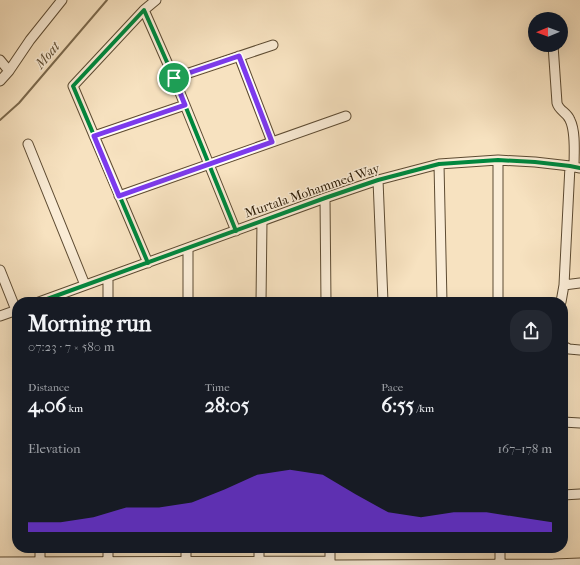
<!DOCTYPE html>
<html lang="en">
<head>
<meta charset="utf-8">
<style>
  body { margin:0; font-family:"IM FELL French Canon",serif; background:#242831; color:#f1f3f6; height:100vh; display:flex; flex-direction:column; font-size:15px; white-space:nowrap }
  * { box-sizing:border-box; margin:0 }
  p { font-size:13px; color:#9ea1a6 }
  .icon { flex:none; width:22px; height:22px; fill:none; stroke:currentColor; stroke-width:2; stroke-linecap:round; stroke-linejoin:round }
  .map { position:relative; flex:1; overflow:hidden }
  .details { position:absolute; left:12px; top:297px; width:556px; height:256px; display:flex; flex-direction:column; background:#171b24; border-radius:16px; box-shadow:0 4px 16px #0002 }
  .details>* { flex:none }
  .needle { width:26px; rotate:269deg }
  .buttons { position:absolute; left:528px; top:12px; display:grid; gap:8px }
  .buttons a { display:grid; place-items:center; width:40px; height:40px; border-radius:50%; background:#171b24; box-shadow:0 4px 16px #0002; font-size:20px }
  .pin { position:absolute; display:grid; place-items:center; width:34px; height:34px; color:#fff; margin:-17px; border:2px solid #fff; border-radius:50%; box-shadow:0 1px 4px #0007 }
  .round { display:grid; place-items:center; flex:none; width:42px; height:42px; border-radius:16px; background:#242831 }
  .overview { display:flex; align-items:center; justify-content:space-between; height:68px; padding:0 16px }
  h1 { font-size:22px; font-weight:700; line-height:30px }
  .stats { display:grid; grid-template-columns:repeat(3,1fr); gap:6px; height:68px; padding:4px 16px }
  .stats div { display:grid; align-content:center }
  .stats b { font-size:20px; font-weight:700 }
  .stats small { font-size:11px; font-weight:400 }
  .stats p { font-size:11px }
  .chart { height:112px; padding:8px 16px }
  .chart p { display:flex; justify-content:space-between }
  .chart svg { width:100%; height:72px; margin-top:4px; fill:#7c3aed; opacity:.7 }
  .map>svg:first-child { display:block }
</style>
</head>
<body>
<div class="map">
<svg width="580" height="565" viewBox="0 0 580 565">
  <rect width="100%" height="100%" fill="#f7e2c0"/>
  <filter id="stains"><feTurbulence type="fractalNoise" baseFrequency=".005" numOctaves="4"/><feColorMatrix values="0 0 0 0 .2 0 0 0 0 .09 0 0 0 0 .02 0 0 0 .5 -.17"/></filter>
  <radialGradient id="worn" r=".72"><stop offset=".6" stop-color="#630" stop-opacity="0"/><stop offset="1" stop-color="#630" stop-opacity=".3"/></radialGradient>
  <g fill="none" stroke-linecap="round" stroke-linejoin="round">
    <path stroke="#7b694d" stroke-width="2" d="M0,120L19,103L107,0"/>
    <defs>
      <path id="minor" d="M144,10L156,0
        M553,45L557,103C559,111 567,112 570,120C576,132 574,153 574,167
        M239,56L272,142
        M0,60L9,71
        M174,78L273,45
        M0,81L9,71L30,40L62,0
        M94,136L185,105
        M28,144L85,285
        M498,160V302
        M439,164L442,302
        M378,180L383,302
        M119,196L346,116
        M325,198L326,302
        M148,263L73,86L144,10L174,78L236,231
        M0,270L16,310
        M564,285L580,283
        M39,302L325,198L378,180L439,164L498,160L535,162L570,166L580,168
        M108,302V277
        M188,302V248
        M261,302L262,221
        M561,302L564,285L570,166
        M0,316L17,310
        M563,346L569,349L580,350
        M563,422L580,423
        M563,495L580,494
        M40,548V561
        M330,548V565
        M500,548V564
        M108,561V548
        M186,561V548
        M259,561V548
        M0,562L330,561
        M335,565L554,564
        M554,565V564L580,563"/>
    </defs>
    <use href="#minor" stroke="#5d4b32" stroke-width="11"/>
    <use href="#minor" stroke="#faecd6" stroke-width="9"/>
    <defs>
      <path id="cycleway" d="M148,263L73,86L144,10L174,78L236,231
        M39,302L325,198L378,180L439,164L498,160L535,162L570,166L580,168"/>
    </defs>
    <use href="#cycleway" stroke="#faecd6" stroke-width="6"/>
    <use href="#cycleway" stroke="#00873e" stroke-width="4"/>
  </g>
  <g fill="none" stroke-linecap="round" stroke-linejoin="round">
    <defs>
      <path id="route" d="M239,56L272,142L119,196L94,136L185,105L174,78Z"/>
    </defs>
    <use href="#route" stroke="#fff" stroke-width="8"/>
    <use href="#route" stroke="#7c3aed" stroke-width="5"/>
  </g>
  <g text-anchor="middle" stroke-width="3" stroke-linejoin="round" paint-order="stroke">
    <g font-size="13" fill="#2a1902" stroke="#faecd6">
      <text transform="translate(312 190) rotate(-19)" y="5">Murtala Mohammed Way</text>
    </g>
    <g font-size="14" font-style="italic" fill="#604e34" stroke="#faecd6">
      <text transform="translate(47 55) rotate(-50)" y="5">Moat</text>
    </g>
  </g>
  <rect width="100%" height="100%" filter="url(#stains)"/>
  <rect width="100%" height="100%" fill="url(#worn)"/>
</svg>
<div class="buttons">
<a><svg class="needle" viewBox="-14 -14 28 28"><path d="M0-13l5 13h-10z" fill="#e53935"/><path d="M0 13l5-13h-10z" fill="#9ea1a6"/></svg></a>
</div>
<div class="pin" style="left:174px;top:78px;background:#1e9e55"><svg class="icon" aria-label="arrive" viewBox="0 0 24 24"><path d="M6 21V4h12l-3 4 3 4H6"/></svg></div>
<section class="details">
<div class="overview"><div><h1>Morning run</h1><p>07:23 · 7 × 580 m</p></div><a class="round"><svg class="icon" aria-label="share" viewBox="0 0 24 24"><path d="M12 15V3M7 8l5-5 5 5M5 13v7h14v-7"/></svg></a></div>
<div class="stats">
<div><p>Distance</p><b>4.06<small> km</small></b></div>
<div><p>Time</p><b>28:05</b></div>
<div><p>Pace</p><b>6:55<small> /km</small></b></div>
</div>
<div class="chart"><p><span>Elevation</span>167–178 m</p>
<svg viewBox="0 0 160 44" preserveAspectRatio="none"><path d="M0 44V38L10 38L20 35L30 29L40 29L50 26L60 18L70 9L80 6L90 9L100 21L110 32L120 35L130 32L140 32L150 35L160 38V44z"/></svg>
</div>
</section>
</div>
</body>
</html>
